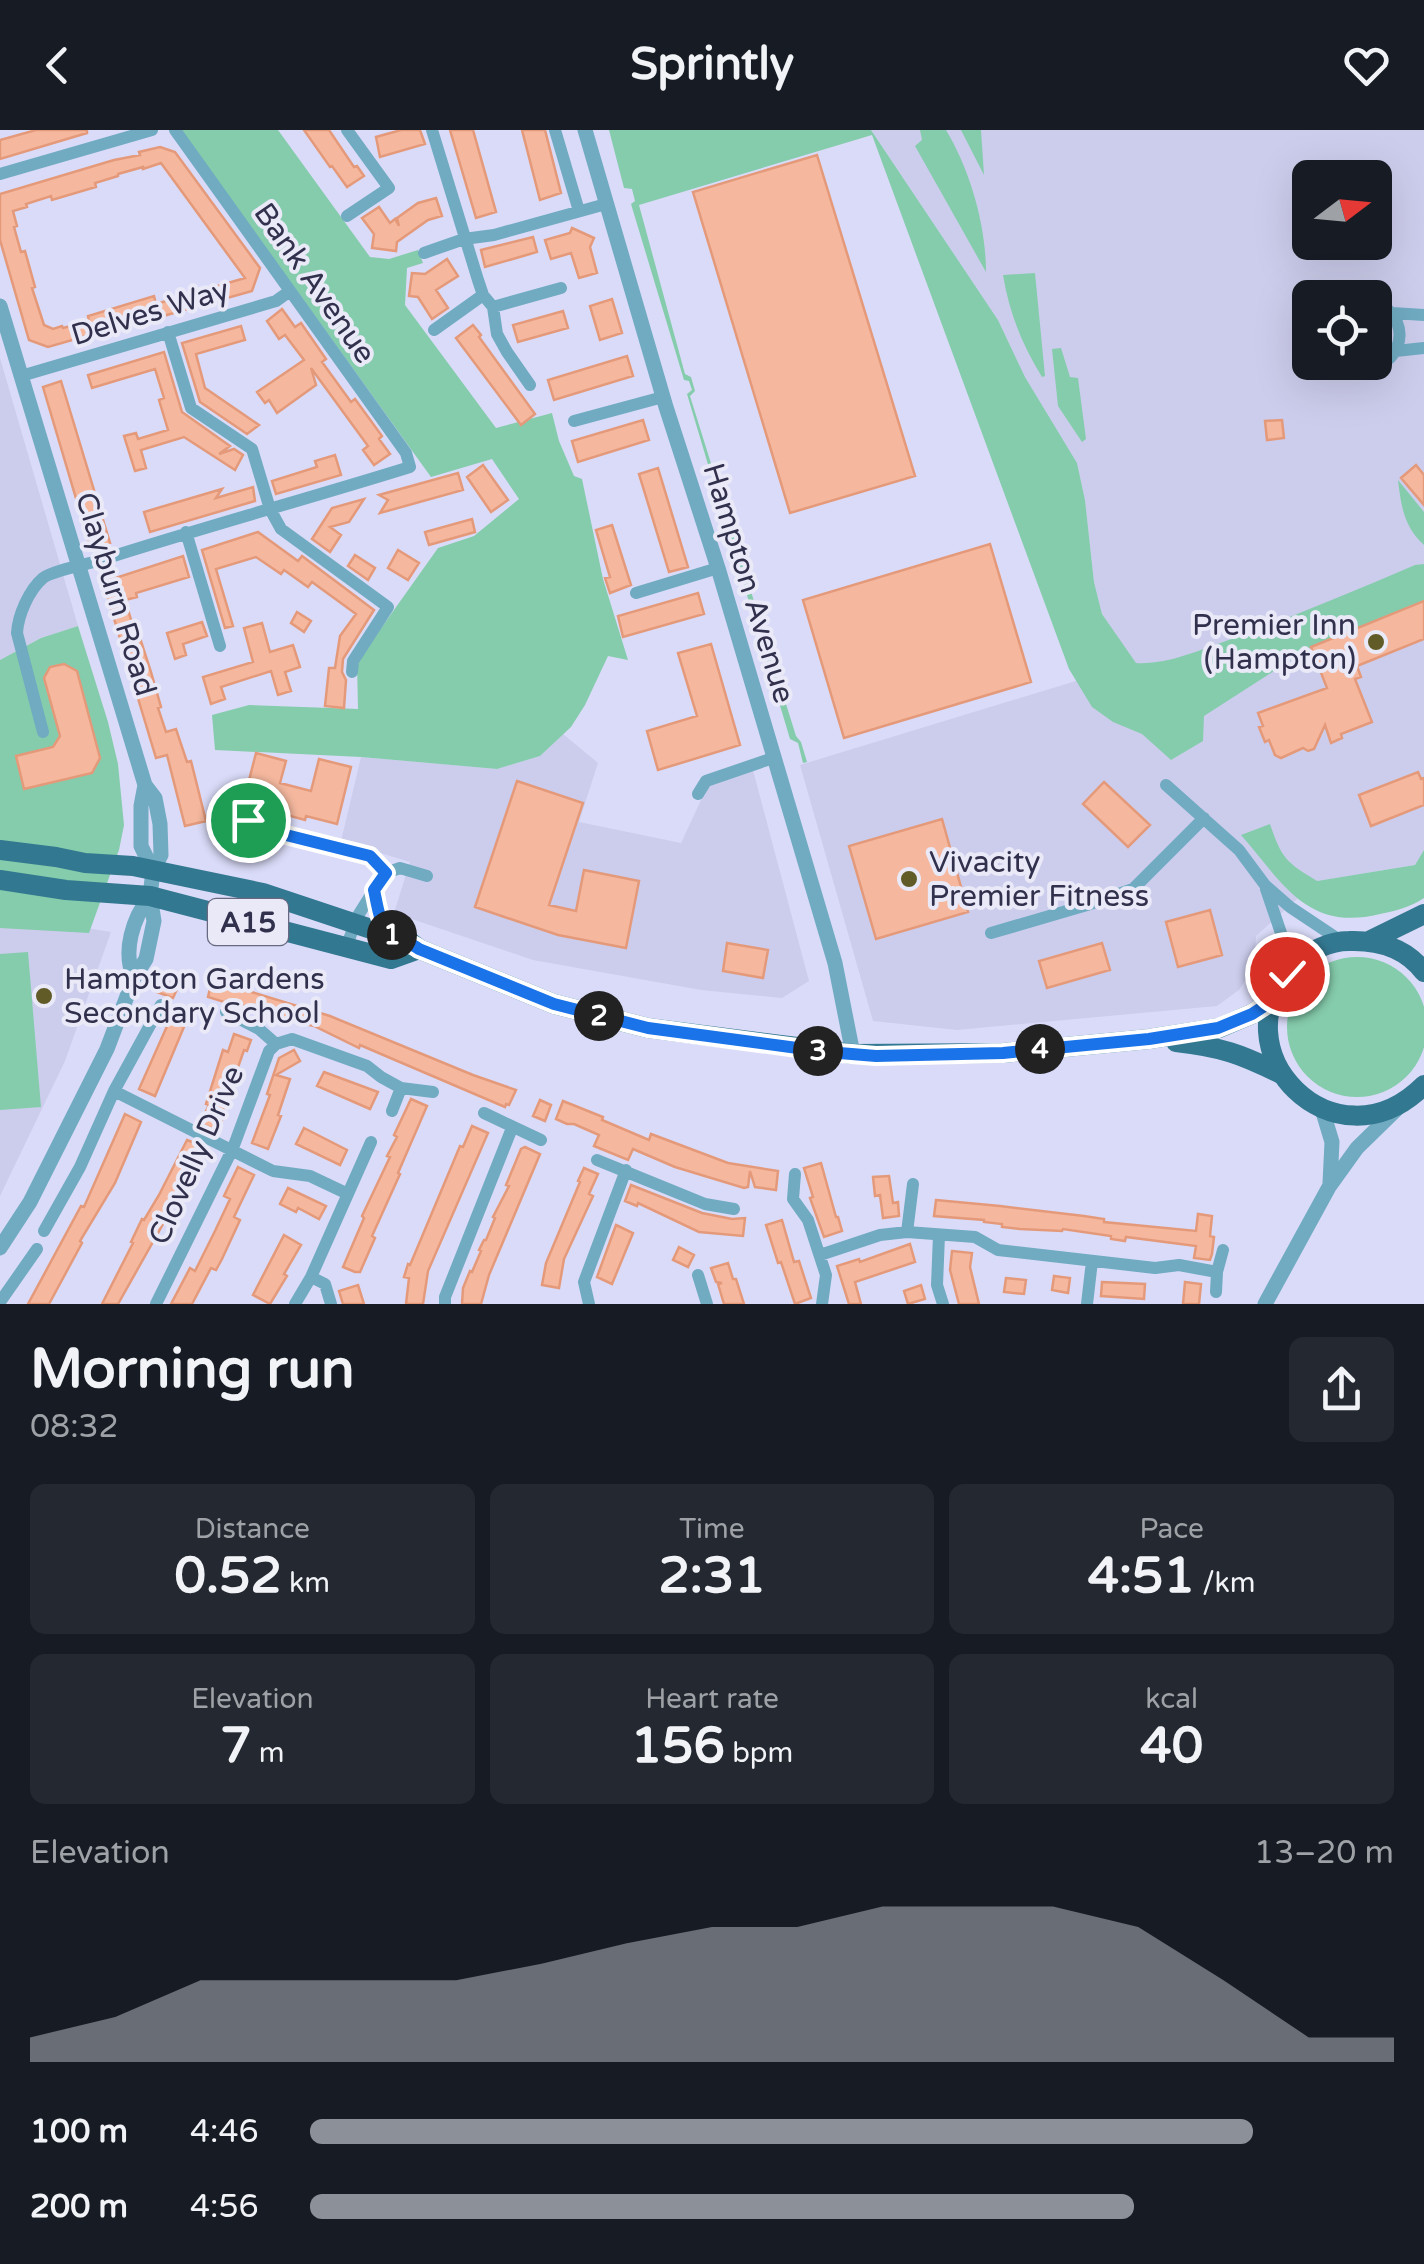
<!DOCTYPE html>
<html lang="en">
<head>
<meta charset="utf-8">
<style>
  body { margin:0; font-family:"Varela Round",sans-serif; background:#242831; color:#f1f3f6; height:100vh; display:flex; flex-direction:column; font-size:38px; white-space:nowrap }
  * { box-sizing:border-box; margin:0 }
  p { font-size:32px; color:#9ea1a6 }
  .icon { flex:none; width:55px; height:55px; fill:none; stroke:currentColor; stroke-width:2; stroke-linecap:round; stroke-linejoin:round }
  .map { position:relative; height:1174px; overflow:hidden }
  .panel { display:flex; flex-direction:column; background:#171b24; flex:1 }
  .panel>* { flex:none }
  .needle { width:65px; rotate:74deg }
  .buttons { position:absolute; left:1292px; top:30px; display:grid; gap:20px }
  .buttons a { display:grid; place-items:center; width:100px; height:100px; border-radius:15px; background:#171b24; box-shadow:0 10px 40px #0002; font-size:50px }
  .pin { position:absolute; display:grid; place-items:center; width:85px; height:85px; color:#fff; margin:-42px; border:5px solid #fff; border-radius:50%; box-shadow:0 2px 10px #0007 }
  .km { position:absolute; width:50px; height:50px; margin:-25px; border-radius:50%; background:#222; color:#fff; font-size:28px; line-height:50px; text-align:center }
  .round { display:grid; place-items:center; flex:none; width:105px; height:105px; border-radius:15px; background:#242831 }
  .summary { display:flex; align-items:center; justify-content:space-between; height:170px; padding:0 30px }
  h1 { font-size:55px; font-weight:700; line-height:75px }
  .figures { display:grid; grid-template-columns:repeat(3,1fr); gap:15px; height:170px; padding:10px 30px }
  .figures div { display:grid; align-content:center; border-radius:15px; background:#242831; text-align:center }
  .figures b { font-size:50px; font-weight:700 }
  .figures small { font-size:28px; font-weight:400 }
  .figures p { font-size:28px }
  .chart { height:280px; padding:20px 30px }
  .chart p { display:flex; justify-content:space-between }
  .chart svg { width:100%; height:180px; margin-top:10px; fill:#8c9099; opacity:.7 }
  ul { padding:0 30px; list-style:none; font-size:32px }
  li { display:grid; grid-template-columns:160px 120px 1fr; align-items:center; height:75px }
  li i { height:25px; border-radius:12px; background:#8c9099 }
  header { display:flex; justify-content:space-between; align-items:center; height:130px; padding:0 30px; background:#171b24; font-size:45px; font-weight:700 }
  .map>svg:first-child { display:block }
</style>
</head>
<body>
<header><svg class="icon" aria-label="back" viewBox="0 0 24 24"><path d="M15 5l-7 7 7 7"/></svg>Sprintly<svg class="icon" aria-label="heart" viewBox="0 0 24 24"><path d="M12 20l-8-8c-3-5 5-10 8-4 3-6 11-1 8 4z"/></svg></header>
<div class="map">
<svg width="1424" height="1174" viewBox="0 0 1424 1174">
  <rect width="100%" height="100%" fill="#dadbf8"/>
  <path fill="#cccdec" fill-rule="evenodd" d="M871,0H1424V720L1415,735L1317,751L1256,806L1254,837L1239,860L1217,876L957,900L873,891L800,635L1135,533L1102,484L1094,452L1085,370L1077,333L1025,247L998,190ZM1310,48H1375V112H1310ZM1310,168H1375V232H1310Z
    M0,228L78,496L41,508L0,530Z
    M563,604L598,633L579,692L681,713L708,655L753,640L809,851L782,868L701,860L533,830L394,783L410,732L341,711L361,627L497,639L540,626Z
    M0,784L111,802L65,931L0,1066Z"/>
  <path fill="#85ccac" d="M181,0H278L370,127L389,129L418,120L423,133L407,138L405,175L496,298L552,283L559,311L574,346L582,349L603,449L628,530L608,526L585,575L571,597L540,626L497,639L361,627L215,620L212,585L249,575L358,579L357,532L438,418L474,406L519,369L492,329L431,347Z
    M609,0H871L998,190L1025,247L1077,333L1085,370L1094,452L1102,484L1136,533C1167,535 1196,521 1226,511C1290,488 1352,462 1415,435L1424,434V473L1311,517L1204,586L1203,611L1171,630L1142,604L1113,592L1092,577L1069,539L872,5L639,75L685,244L691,247L695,261L690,266L796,606L801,612L807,632L803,633L798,613L790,609L687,264L692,260L689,251L684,250L631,74L635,71L632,59L624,58Z
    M920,0H946C970,40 986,95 986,142L915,16L922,10Z
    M961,0H981L984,45L963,4Z
    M1035,143L1045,246L1042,247C1022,215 1009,182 1003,145Z
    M1061,218L1070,247L1078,248L1086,309L1082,312L1058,276L1052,219Z
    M1398,350L1424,382V415C1404,397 1401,376 1398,350Z
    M78,496L108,592L118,634L124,695L119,720L89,803L0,798V530L41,508Z
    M1270,694C1282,729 1286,732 1317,751L1415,735L1424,720V768C1410,777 1396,781 1380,784C1307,802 1283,753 1241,705Z
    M28,822L41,977L0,980V824Z
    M1287 897a70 70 0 1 1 140 0a70 70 0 1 1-140 0Z"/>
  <path fill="#f5b89e" stroke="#e49a7a" stroke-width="2.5" fill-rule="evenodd" d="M36,0H87V3L0,29V10Z
    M304,0H329L354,37L357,36L364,46L347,57L332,36L330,37Z
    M401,0H420L425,14L380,27L376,7Z
    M450,0H473L496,82L476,88Z
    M522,0H545L561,63L540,70Z
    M160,17L175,22L260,138L252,161L149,190V188L48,217L29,210L0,110V64L114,30L140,25L139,22ZM161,33L245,148L156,174L154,166L88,186L89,191L63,198L62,196L53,199L44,195L32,158L35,157L25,121L21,122L14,97L17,96L13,81L27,77L26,74L51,66L52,70L96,57L95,53L118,46V44L143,37V39Z
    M817,25L915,346L790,383L693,62Z
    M436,68L442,86L428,90L397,112L396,121L372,118L374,104L362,88L379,77L390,93L395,89L399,96L397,88L418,73Z
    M572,98L594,108L590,117L597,143L579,148L571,123L551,129L545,110L570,103Z
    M533,107L537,122L485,137L481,120Z
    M447,129L458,146L436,160L448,178L432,189L418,167L409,166L412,143L425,144Z
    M612,169L622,203L600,210L590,176Z
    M282,179L295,197L301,193L326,229L322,232L351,272L355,269L382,306L379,309L390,324L374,335L363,320L368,316L311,238L316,255L277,283L269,270L265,273L257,262L304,230L285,205L279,209L267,191Z
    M563,181L568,198L518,212L513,195Z
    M473,195L481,205L479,207L535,284L521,295L456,208Z
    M241,196L245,210L196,224L205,258L259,295L247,304L200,272L182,213Z
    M164,222L182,282L230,316L219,324L234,319L243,325L235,340L184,307L141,320L146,338L135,341L124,306L136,303L138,309L168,300L159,270L164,268L155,239L92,258L88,245Z
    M627,226L633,246L554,270L548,250Z
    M61,251L110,413L91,419L43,257Z
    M643,290L649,310L578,332L572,311Z
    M1282,290L1284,308L1267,310L1265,291Z
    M335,325L341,345L276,364L272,351L317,337L315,331Z
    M483,335L508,370L491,382L467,347Z
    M1416,335L1424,345V375L1401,348Z
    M658,338L688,437L669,442L639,344Z
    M458,343L463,360L380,383L388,370L379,365Z
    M253,357L255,371L150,402L144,382L222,359L216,368Z
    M364,369L349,392L330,397L341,405L330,422L312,409L332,378Z
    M472,389L475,402L429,415L425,402Z
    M612,395L631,455L610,463L605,448L610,447L596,400Z
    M258,402L298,431L302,426L374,480L343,529L342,542L346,550L344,578L325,576L329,538H335L340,506L356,484L312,452L308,457L284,440L281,444L256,427L216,439L233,496L225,498L202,420Z
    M990,414L1031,552L844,608L803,470Z
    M398,420L419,433L408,450L388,438Z
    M355,425L375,438L368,450L348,436Z
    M183,426L189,447L136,463L137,467L125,470L137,509L140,508L151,542L161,577L158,578L166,602L176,599L187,632L191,631L206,691L185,696L167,625L156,628L103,452Z
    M698,463L704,484L623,507L618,486Z
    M1424,471V509L1357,536L1361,547L1355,549L1372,592L1341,604L1342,608L1331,613L1325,595L1314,619L1308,621L1303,618L1281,628L1275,625L1269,610L1265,612L1259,597L1263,596L1258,583L1327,558L1311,517Z
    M297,482L311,491L304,502L291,493Z
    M202,492L207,506L183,514L186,525L175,529L167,503Z
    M262,493L270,522L293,515L300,537L285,542L291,561L278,565L271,541L221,557L225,569L211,574L203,547L253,532L244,498Z
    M711,514L740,615L658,640L647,601L697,586L678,523Z
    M64,534L77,541L100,628L92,643L24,659L16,626L53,617L60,606L44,548L50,537Z
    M256,623L286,631L280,653L311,661L319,629L351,637L337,694L306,686L305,690L272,681L273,678L248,671L246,662Z
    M1418,642L1421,649L1424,648V675L1371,696L1359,665Z
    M517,651L583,673L549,775L576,781L584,740L639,751L626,818L558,805L475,777Z
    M1104,652L1150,695L1128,717L1083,674Z
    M942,689L968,782L876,809L849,716Z
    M1210,780L1222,825L1178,837L1166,792Z
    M727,813L768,820L763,848L723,841Z
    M1102,813L1110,840L1047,858L1039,831Z
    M162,850L178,857L173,868L157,862Z
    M212,850L330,886L473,945L516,960L509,975L506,974L505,977L360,915L359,918L314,896L287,890L227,870L224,872L208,867Z
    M172,885L186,892L155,966L139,959Z
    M234,904L251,910L247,921L244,920L220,989L222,990L217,1001L200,993L209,975L206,974L223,920L228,922Z
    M294,920L300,931L276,945L290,949L278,985L281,986L268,1019L252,1013L270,965L267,964L279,928Z
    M324,942L378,962L370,979L317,956Z
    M411,969L427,976L398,1043L400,1044L372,1106L375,1108L360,1142H355L343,1137L364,1088L362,1086L390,1027L387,1026L397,1007L394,1005Z
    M540,970L551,975L545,991L533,986Z
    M563,971L603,987L602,990L649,1010L651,1004L728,1033L778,1041L776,1060L755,1057L750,1041L748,1057L744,1058L675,1037L633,1019L628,1030L594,1016L599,1005L574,994H567L556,989Z
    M125,984L141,992L115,1053L80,1111L82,1113L49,1174H28L81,1076L84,1077Z
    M472,996L488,1003L428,1141L423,1174H406L409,1148L404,1147L408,1134L410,1135L421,1109L460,1016L463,1017Z
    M304,998L347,1020L340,1035L296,1014Z
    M187,1010L202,1016L182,1053L185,1055L118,1174H102L133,1113L131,1112L142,1089L144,1090L159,1065Z
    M525,1017L540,1024L489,1145L481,1174H462L463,1158L470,1141L472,1142L481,1121L479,1120L484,1110H486L495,1088L493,1087L509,1056L506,1055L521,1019Z
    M821,1033L836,1087H838L842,1101L824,1107L810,1068L813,1067L804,1038Z
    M238,1037L254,1045L234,1087L240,1090L222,1129L216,1140L211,1138L192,1174H171L190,1138L195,1141L215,1101L230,1069L224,1066Z
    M584,1038L598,1044L589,1064L593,1066L564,1129L559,1158L542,1155L546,1133L580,1052L578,1051Z
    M889,1046L893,1073L898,1072L899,1086L883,1088L880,1065L875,1066L873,1047Z
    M631,1055L702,1083L732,1089L745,1088L743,1106L699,1102L638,1073L637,1076L625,1071Z
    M288,1058L326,1076L319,1089L298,1078L296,1082L280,1074Z
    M936,1070L1000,1076L1084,1086L1104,1089V1092L1196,1101L1198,1084L1212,1086L1210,1106L1214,1107L1212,1124L1210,1130L1194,1128L1196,1116L1126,1107L1125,1111L1111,1109V1106L1063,1099L1062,1101L1020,1099L1002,1097V1094L984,1092V1090L934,1086Z
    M782,1090L794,1132L799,1131L811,1168L795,1174L781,1132L778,1133L766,1095Z
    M616,1095L633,1103L612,1154L597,1147Z
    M284,1105L301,1115L284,1144L287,1146L270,1174L253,1165Z
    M910,1114L915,1132L855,1152L861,1174H849L837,1136L859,1129L860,1132Z
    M679,1117L694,1125L688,1137L673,1130Z
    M952,1121L972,1123L970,1137L979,1174H959L950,1140Z
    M728,1133L733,1149H736L744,1174H724L718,1154L722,1153L716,1152L711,1138Z
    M1054,1146L1070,1148L1068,1163L1052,1160Z
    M1006,1148L1026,1150L1024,1164L1004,1162Z
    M1102,1152L1145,1154L1144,1169L1101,1166Z
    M1185,1152L1201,1154L1199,1174H1183Z
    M358,1155L364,1174H343L339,1161Z
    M921,1155L925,1169L908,1174L904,1161Z"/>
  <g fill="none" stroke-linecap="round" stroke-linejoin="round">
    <path stroke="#70abc2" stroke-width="12" d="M432,0L478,150L483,165L493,177L497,204L507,222L530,255
      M555,0L579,81
      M0,44L152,0
      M347,86L389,58L347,0
      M424,123L464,109L494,105L606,74
      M493,177L561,158
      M1392,183L1424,185
      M434,200L483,165
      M168,202L191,278L252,319L270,379L281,399L388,477L353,531L352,542
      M1396,221L1424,218
      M1351,232C1396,253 1421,191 1375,172
      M21,246L276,171L290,161
      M574,291L663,267
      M186,402L220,516
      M636,463L718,438
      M43,602L17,503C18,485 29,460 43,448C51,441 88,434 101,430C204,397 307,369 410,337L406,323L175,0
      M1166,655L1239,720L1265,755L1290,777L1341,811
      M236,663L241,683L255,696L371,726L386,743L374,760
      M698,664L706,651L773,628
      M386,743L400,738L427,746
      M1266,759L1282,806L1287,844
      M991,803L1087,775L1133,759L1204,688
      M346,817L359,784L374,760L382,791L390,804
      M226,882L259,899L276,914
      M114,961L273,1041L310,1046L348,1064
      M392,981L401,958
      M484,983L541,1010
      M597,1030L705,1074L734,1079
      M795,1044L793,1069L808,1090L826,1145L822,1174
      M44,1101L80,1037L114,961L161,875
      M907,1102L913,1054
      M939,1105L937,1155L943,1174
      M820,1125L880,1105L907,1102L975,1107L998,1120L1155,1138L1179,1135L1217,1142
      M698,1145L707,1174
      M311,1147L325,1154L331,1174
      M1216,1162L1217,1142L1223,1120
      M0,1172L37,1119
      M156,1174L233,1018L269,921L276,914L292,909L367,936L381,947L401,958L433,962
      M295,1174L311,1147L371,1012
      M445,1174V1167L512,998
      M589,1174L584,1152L626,1040
      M1087,1174L1092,1131"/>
    <path stroke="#70abc2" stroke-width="15" d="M585,0L666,277L718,438L835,833L853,924
      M0,176L145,655L155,668L160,694L161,725L153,741L150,766L154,791L146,829L134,848L107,919L30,1072L0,1118
      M145,655L141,676V716L153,741
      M134,848C122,821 133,788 150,766
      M1322,979L1332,1012L1330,1053
      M1265,1174L1329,1057L1357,1018L1400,976"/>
    <path stroke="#337891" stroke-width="20" d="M0,720L56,727L85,733L133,736L263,763L410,812L419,819L554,874L648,898L853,924L1003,923L1149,909L1219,898L1252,884L1272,871
      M0,750L66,760L150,766L391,829L419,819
      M1371,810L1424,784
      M1424,842C1406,818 1378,810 1349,811C1329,811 1309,821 1295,835C1213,919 1335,1044 1424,955
      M1176,912C1221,917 1241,924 1281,944"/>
  </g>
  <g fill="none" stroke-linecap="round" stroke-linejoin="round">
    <defs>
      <path id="route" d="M248,690L274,702L370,726L386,743L374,760C377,773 379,792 388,802C396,809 410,812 419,819L554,874L648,898L827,922L876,926L1003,923L1149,909L1218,898L1252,884L1272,871L1287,844"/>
    </defs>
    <use href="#route" stroke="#fff" stroke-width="20"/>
    <use href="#route" stroke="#1a73e8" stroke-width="12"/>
  </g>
  <g fill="#605b27" stroke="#e9e9f8" stroke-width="4">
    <circle cx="1376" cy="512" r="10"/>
    <circle cx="909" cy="749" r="10"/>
    <circle cx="44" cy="866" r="10"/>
  </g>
  <g text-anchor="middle" stroke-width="8" stroke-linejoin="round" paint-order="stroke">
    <rect fill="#e9e9f8" stroke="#686880" stroke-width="2.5" x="208" y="769" width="80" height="46" rx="8"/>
    <g font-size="28" font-weight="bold" fill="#31314d">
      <text x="248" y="802">A15</text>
    </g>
    <g font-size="30" fill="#31314d" stroke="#e9e9f8">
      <text transform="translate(315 153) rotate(55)" y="10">Bank Avenue</text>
      <text transform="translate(150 182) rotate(-17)" y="10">Delves Way</text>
      <text transform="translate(749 453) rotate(73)" y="10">Hampton Avenue</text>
      <text transform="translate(116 464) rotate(73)" y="10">Clayburn Road</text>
      <text transform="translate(196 1025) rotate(-66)" y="10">Clovelly Drive</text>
    </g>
    <g font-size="30" fill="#31314d" stroke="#e9e9f8" text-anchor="start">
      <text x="1356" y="505" text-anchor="end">Premier Inn<tspan x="1356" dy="34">(Hampton)</tspan></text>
      <text x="929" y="742">Vivacity<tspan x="929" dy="34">Premier Fitness</tspan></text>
      <text x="64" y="859">Hampton Gardens<tspan x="64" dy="34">Secondary School</tspan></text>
    </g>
  </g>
</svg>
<div class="buttons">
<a><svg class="needle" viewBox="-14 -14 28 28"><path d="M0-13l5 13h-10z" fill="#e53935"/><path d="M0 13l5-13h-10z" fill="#9ea1a6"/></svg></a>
<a><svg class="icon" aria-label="locate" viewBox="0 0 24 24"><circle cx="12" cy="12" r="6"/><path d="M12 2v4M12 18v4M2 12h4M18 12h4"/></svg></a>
</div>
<div class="pin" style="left:248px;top:690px;background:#1e9e55"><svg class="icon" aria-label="arrive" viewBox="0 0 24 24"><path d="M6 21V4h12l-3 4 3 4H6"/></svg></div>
<div class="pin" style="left:1287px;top:844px;background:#d93025"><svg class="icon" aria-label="check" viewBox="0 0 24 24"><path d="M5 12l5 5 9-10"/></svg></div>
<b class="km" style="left:392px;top:805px">1</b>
<b class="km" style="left:599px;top:886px">2</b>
<b class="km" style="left:818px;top:921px">3</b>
<b class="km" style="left:1040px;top:919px">4</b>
</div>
<section class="panel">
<div class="summary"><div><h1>Morning run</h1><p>08:32</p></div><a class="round"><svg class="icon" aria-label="share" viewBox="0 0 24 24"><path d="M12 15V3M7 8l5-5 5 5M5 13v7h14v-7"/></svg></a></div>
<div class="figures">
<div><p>Distance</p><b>0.52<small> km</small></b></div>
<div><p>Time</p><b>2:31</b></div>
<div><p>Pace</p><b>4:51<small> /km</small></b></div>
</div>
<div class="figures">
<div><p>Elevation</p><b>7<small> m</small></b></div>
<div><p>Heart rate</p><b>156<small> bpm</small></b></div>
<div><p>kcal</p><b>40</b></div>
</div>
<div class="chart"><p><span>Elevation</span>13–20 m</p>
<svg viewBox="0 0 160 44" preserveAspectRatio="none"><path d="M0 44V38L10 33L20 24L30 24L40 24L50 24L60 20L70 15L80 11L90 11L100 6L110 6L120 6L130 11L140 24L150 38L160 38V44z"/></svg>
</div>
<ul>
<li><b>100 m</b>4:46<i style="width:87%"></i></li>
<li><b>200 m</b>4:56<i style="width:76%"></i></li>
</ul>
</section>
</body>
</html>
